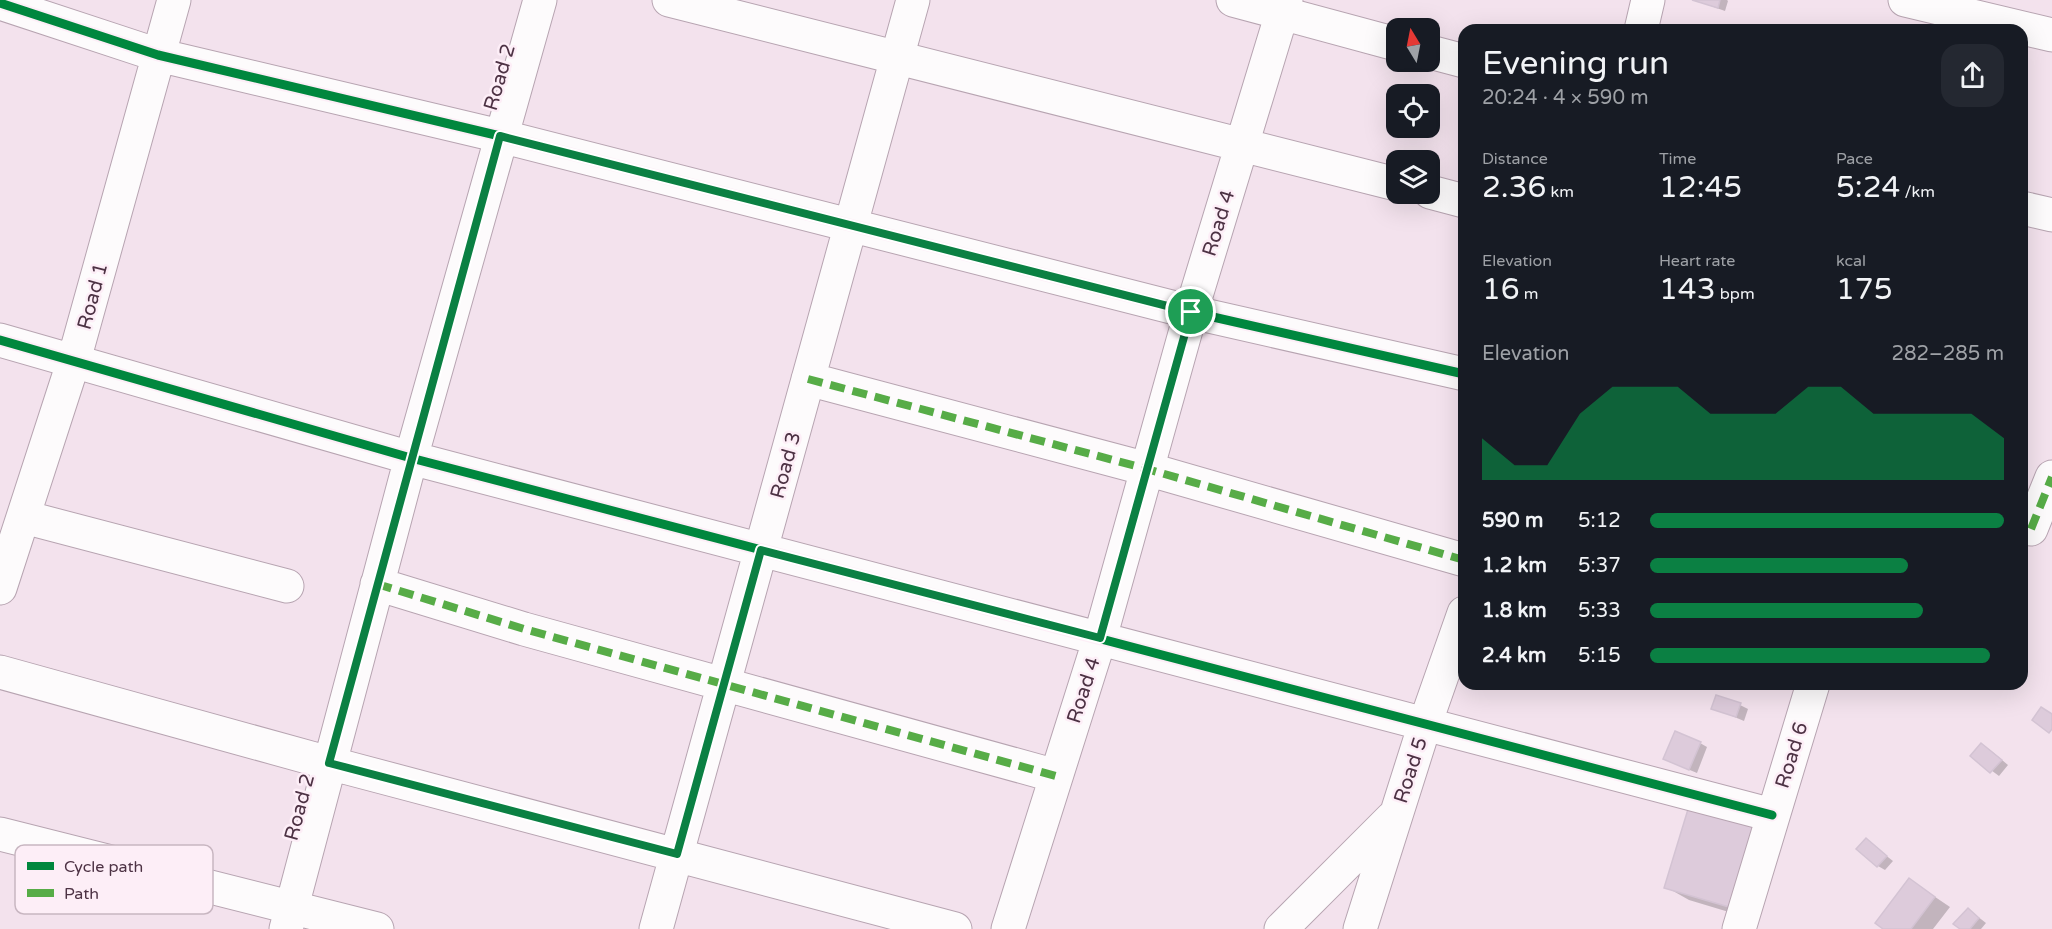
<!DOCTYPE html>
<html lang="en">
<head>
<meta charset="utf-8">
<style>
  body { margin:0; font-family:"Varela Round",sans-serif; background:#242831; color:#f1f3f6; height:100vh; display:flex; flex-direction:column; font-size:22px; white-space:nowrap }
  * { box-sizing:border-box; margin:0 }
  p { font-size:20px; color:#9ea1a6 }
  .icon { flex:none; width:33px; height:33px; fill:none; stroke:currentColor; stroke-width:2; stroke-linecap:round; stroke-linejoin:round }
  .map { position:relative; flex:1; overflow:hidden }
  .drawer { position:absolute; left:1458px; top:24px; width:570px; height:666px; display:flex; flex-direction:column; background:#171b24; border-radius:18px; box-shadow:0 6px 24px #0002 }
  .drawer>* { flex:none }
  .needle { width:39px; rotate:350deg }
  .buttons { position:absolute; left:1386px; top:18px; display:grid; gap:12px }
  .buttons a { display:grid; place-items:center; width:54px; height:54px; border-radius:12px; background:#171b24; box-shadow:0 6px 24px #0002; font-size:30px }
  .pin { position:absolute; display:grid; place-items:center; width:51px; height:51px; color:#fff; margin:-26px; border:3px solid #fff; border-radius:50%; box-shadow:0 2px 6px #0007 }
  .round { display:grid; place-items:center; flex:none; width:63px; height:63px; border-radius:18px; background:#242831 }
  .head { display:flex; align-items:center; justify-content:space-between; height:102px; padding:0 24px }
  h1 { font-size:33px; font-weight:600; line-height:45px }
  .metrics { display:grid; grid-template-columns:repeat(3,1fr); gap:9px; height:102px; padding:6px 24px }
  .metrics div { display:grid; align-content:center }
  .metrics b { font-size:30px; font-weight:600 }
  .metrics small { font-size:16px; font-weight:400 }
  .metrics p { font-size:16px }
  .chart { height:168px; padding:12px 24px }
  .chart p { display:flex; justify-content:space-between }
  .chart svg { width:100%; height:108px; margin-top:6px; fill:#0b8043; opacity:.7 }
  ul { padding:0 24px; list-style:none; font-size:20px }
  li { display:grid; grid-template-columns:96px 72px 1fr; align-items:center; height:45px }
  li i { height:15px; border-radius:8px; background:#0b8043 }
  .map>svg:first-child { display:block }
</style>
</head>
<body>
<div class="map">
<svg width="2052" height="929" viewBox="0 0 2052 929">
  <rect width="100%" height="100%" fill="#f3e2ed"/>
  <path fill="#0003" d="M1694,0H1727L1728,1L1725,11Z
    M1740,705L1748,709L1744,721L1713,708Z
    M1700,743L1707,747L1697,773L1673,763Z
    M1989,749L2008,765L1999,776L1972,756Z
    M1753,827L1752,919L1689,900L1666,887Z
    M1866,840L1893,861L1885,870L1878,866Z
    M1910,880L1950,907L1933,929H1885Z
    M1968,909L1986,923L1981,929H1962Z"/>
  <path fill="#ddcbdb" stroke="#d3c3d3" stroke-width="1.5" d="M1692,0H1720L1718,8Z
    M1716,695L1741,703L1736,717L1711,709Z
    M2041,707L2052,714V729L2049,733L2032,720Z
    M1675,731L1701,742L1689,770L1663,759Z
    M1981,743L2002,760L1990,773L1970,756Z
    M1689,806L1754,825L1729,907L1664,888Z
    M1866,838L1887,856L1877,867L1856,849Z
    M1909,878L1935,897L1911,929H1883L1875,923Z
    M1968,908L1979,918L1970,929H1960L1953,924Z"/>
  <g fill="none" stroke-linecap="round" stroke-linejoin="round">
    <defs>
      <path id="street" d="M669,0L1396,184
        M1233,0L1396,44
        M1905,0L2052,35
        M0,3L158,55L500,136L1191,312L1464,374
        M1641,30L1648,0
        M1430,52L1464,61
        M1430,192L1464,201
        M2022,208L2052,215
        M0,340L411,458L1772,815
        M808,379L1147,469L1464,560
        M24,517L287,586
        M2031,529L2052,477
        M377,584L524,629L1056,776
        M0,588L74,360L174,0
        M0,672L329,763L955,929
        M0,834L377,929
        M286,929L411,458L540,0
        M656,929L913,0
        M1008,929L1100,638L1191,312L1286,0
        M1281,929L1392,818
        M1360,929L1425,724L1464,613
        M1739,929L1813,684"/>
    </defs>
    <use href="#street" stroke="#b7a4b1" stroke-width="35"/>
    <use href="#street" stroke="#fdfbfc" stroke-width="33"/>
    <path stroke="#57ac47" stroke-width="8" stroke-dasharray="15 8" stroke-linecap="butt" d="M808,379L1147,469L1464,560
      M2031,529L2052,477
      M377,584L524,629L1056,776"/>
    <defs>
      <path id="cycleway" d="M0,3L158,55L500,136L1191,312L1464,374
        M0,340L411,458L1772,815"/>
    </defs>
    <use href="#cycleway" stroke="#fdeef7" stroke-width="13"/>
    <use href="#cycleway" stroke="#00873e" stroke-width="9"/>
  </g>
  <g fill="none" stroke-linecap="round" stroke-linejoin="round">
    <defs>
      <path id="route" d="M500,136L1191,312L1100,638L761,550L677,854L329,763Z"/>
    </defs>
    <use href="#route" stroke="#fff" stroke-width="12"/>
    <use href="#route" stroke="#0b8043" stroke-width="8"/>
  </g>
  <g text-anchor="middle" stroke-width="5" stroke-linejoin="round" paint-order="stroke">
    <g font-size="20" fill="#4d3244" stroke="#fdeef7">
      <text transform="translate(499 77) rotate(-74)" y="7">Road 2</text>
      <text transform="translate(1218 223) rotate(-73)" y="7">Road 4</text>
      <text transform="translate(92 296) rotate(-75)" y="7">Road 1</text>
      <text transform="translate(785 465) rotate(-75)" y="7">Road 3</text>
      <text transform="translate(1083 690) rotate(-72)" y="7">Road 4</text>
      <text transform="translate(1791 755) rotate(-73)" y="7">Road 6</text>
      <text transform="translate(1410 770) rotate(-72)" y="7">Road 5</text>
      <text transform="translate(299 807) rotate(-75)" y="7">Road 2</text>
    </g>
  </g>
  <rect x="15" y="845" width="198" height="69" rx="9" fill="#fdeef7" stroke="#c8b6c1" stroke-width="1.5"/>
  <rect x="27" y="862" width="27" height="8" fill="#00873e"/>
  <rect x="27" y="889" width="27" height="8" fill="#57ac47"/>
  <g font-size="16" fill="#4d3244">
    <text x="64" y="872">Cycle path</text>
    <text x="64" y="899">Path</text>
  </g>
</svg>
<div class="buttons">
<a><svg class="needle" viewBox="-14 -14 28 28"><path d="M0-13l5 13h-10z" fill="#e53935"/><path d="M0 13l5-13h-10z" fill="#9ea1a6"/></svg></a>
<a><svg class="icon" aria-label="locate" viewBox="0 0 24 24"><circle cx="12" cy="12" r="6"/><path d="M12 2v4M12 18v4M2 12h4M18 12h4"/></svg></a>
<a><svg class="icon" aria-label="layers" viewBox="0 0 24 24"><path d="M12 4l9 5-9 5-9-5zM3 14l9 5 9-5"/></svg></a>
</div>
<div class="pin" style="left:1191px;top:312px;background:#1e9e55"><svg class="icon" aria-label="arrive" viewBox="0 0 24 24"><path d="M6 21V4h12l-3 4 3 4H6"/></svg></div>
<section class="drawer">
<div class="head"><div><h1>Evening run</h1><p>20:24 · 4 × 590 m</p></div><a class="round"><svg class="icon" aria-label="share" viewBox="0 0 24 24"><path d="M12 15V3M7 8l5-5 5 5M5 13v7h14v-7"/></svg></a></div>
<div class="metrics">
<div><p>Distance</p><b>2.36<small> km</small></b></div>
<div><p>Time</p><b>12:45</b></div>
<div><p>Pace</p><b>5:24<small> /km</small></b></div>
</div>
<div class="metrics">
<div><p>Elevation</p><b>16<small> m</small></b></div>
<div><p>Heart rate</p><b>143<small> bpm</small></b></div>
<div><p>kcal</p><b>175</b></div>
</div>
<div class="chart"><p><span>Elevation</span>282–285 m</p>
<svg viewBox="0 0 160 44" preserveAspectRatio="none"><path d="M0 44V27L10 38L20 38L30 17L40 6L50 6L60 6L70 17L80 17L90 17L100 6L110 6L120 17L130 17L140 17L150 17L160 27V44z"/></svg>
</div>
<ul>
<li><b>590 m</b>5:12<i style="width:100%"></i></li>
<li><b>1.2 km</b>5:37<i style="width:73%"></i></li>
<li><b>1.8 km</b>5:33<i style="width:77%"></i></li>
<li><b>2.4 km</b>5:15<i style="width:96%"></i></li>
</ul>
</section>
</div>
</body>
</html>
